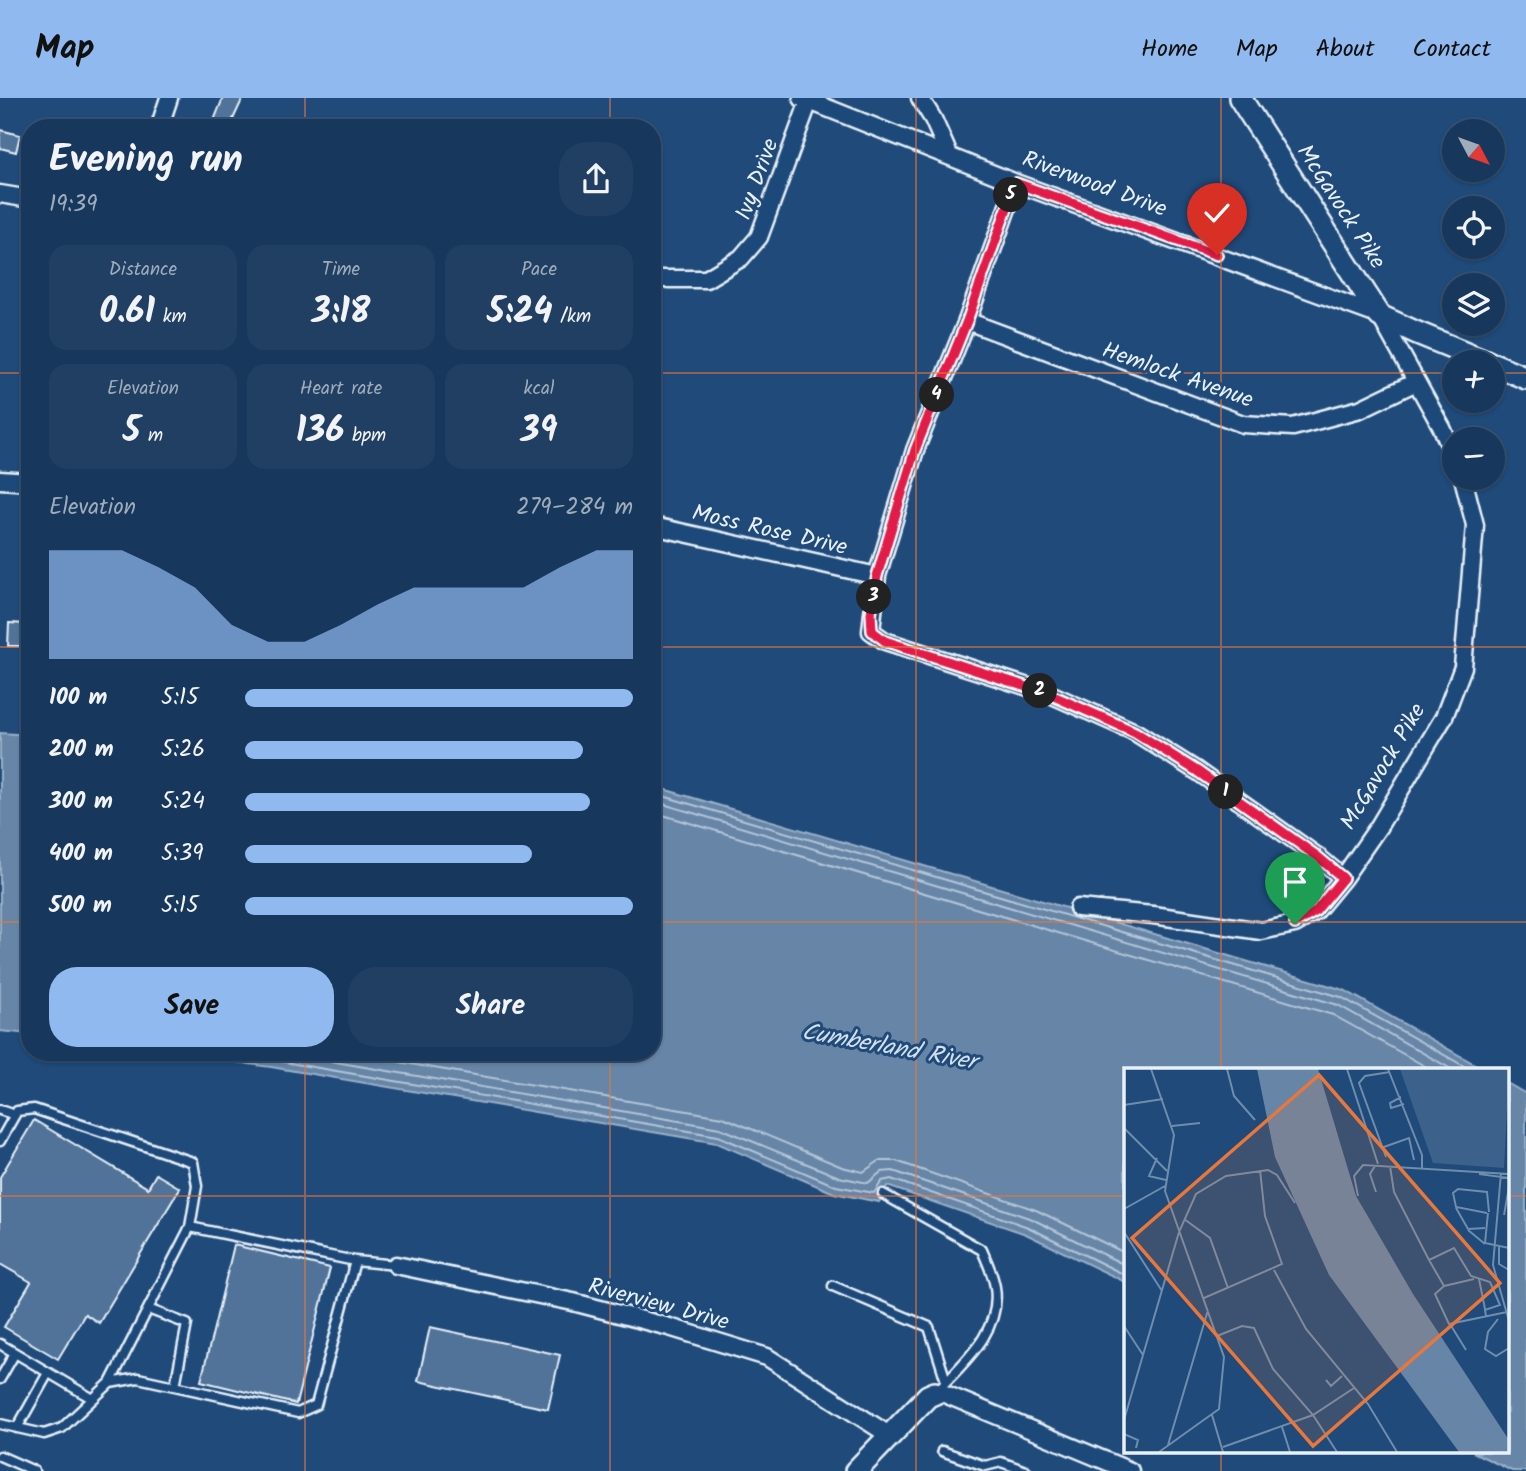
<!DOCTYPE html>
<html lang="en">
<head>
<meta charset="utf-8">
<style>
  body { margin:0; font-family:Kalam,sans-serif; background:#203f62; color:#f1f3f6; height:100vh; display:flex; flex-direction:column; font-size:26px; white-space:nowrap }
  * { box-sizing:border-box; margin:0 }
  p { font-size:23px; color:#9eacbb }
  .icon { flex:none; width:38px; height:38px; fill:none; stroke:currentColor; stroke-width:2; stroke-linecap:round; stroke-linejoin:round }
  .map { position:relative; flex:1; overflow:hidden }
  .drawer { position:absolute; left:21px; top:21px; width:640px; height:942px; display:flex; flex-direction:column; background:#17385c; border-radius:28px; box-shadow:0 2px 5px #0004,0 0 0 2px #365272 }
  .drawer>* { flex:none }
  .needle { width:46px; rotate:131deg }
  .tools { position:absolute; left:1442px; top:21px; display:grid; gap:14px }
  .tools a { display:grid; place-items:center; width:63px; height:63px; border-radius:50%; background:#17385c; box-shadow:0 2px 5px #0004,0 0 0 2px #365272; font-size:35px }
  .pin { position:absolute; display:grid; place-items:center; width:60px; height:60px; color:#fff; margin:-72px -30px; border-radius:50% 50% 50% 0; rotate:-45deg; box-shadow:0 0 7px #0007 }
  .pin .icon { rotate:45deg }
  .km { position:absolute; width:35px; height:35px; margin:-18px; border-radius:50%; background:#222; color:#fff; font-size:19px; line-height:35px; text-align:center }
  .round { display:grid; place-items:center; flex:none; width:74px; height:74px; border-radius:28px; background:#203f62 }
  .head { display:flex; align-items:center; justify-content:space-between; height:119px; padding:0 28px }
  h1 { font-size:38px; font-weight:600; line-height:52px }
  .stats { display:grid; grid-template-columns:repeat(3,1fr); gap:10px; height:119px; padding:7px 28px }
  .stats div { display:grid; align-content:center; border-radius:18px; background:#203f62; text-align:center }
  .stats b { font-size:35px; font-weight:600 }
  .stats small { font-size:19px; font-weight:400 }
  .stats p { font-size:19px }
  .chart { height:196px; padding:14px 28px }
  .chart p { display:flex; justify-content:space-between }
  .chart svg { width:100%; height:126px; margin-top:7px; fill:#90b9f0; opacity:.7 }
  .button { display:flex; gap:14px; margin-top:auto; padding:14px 28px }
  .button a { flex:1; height:80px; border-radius:28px; background:#90b9f0; color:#111; font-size:28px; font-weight:600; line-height:80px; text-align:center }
  .button a+a { background:#203f62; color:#f1f3f6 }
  ul { padding:0 28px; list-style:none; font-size:23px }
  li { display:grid; grid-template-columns:112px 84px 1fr; align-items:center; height:52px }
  li i { height:18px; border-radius:9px; background:#90b9f0 }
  header { display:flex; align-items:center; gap:42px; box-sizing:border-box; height:98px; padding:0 35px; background:#90b9f0; color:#111 }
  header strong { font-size:33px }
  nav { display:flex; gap:38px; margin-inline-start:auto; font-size:24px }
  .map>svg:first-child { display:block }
</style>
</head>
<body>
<header>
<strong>Map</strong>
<nav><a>Home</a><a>Map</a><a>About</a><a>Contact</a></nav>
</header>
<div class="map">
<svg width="1526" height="1373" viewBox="0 0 1526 1373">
  <rect width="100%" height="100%" fill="#1f4a7a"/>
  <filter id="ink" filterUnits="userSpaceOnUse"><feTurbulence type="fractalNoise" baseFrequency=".0143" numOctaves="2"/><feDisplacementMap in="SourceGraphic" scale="14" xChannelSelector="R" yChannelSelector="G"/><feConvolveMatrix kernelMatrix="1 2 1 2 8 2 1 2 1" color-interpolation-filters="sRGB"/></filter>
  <g filter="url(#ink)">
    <path fill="#6685a7" stroke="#9ab0c7" stroke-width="2" d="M0,635L30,637V936L0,933Z
      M653,688L1344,892L1485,972H1125V1184L1026,1136L887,1088L879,1104L834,1095L717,1045L271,969L159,954H653Z
      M1507,985L1526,996V1373H1512L1473,1354H1507Z"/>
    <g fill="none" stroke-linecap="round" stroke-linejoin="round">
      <path stroke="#b4c6d8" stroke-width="2" d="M653,695L1341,899L1471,972
        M653,703L1338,907L1453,972
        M653,714L1333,917L1432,972
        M212,954L272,962L718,1038L836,1088L874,1095L882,1083L891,1081L1028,1129L1125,1177
        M277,954L720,1030L839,1079L868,1085L881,1074L893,1073L1032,1121L1125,1167
        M339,954L723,1019L842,1069L863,1074L879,1063H896L1036,1112L1125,1155"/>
    </g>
    <path fill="#517399" stroke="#e8f1f8" stroke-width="2" d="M223,0H243L229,30H211Z
      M0,32L20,37L16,54L0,50Z
      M9,525L27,526L25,548H8Z
      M34,1022L148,1090L156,1076L180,1090L99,1225L85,1216L58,1261L4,1229L31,1184L0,1166V1079Z
      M234,1147L330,1170L296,1306L201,1283Z
      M430,1229L560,1257L548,1311L418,1283Z"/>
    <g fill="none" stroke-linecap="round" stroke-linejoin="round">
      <defs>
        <path id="lane" d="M0,1012L15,1017
          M0,1043L17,1013L34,1011L193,1064L197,1088L190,1129L355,1163L316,1307L298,1315L138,1280L110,1285L62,1330L44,1336L0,1326
          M883,1096L982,1152C987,1164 993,1176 995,1189C1002,1234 963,1265 935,1295
          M355,1163L396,1167
          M833,1188L929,1229L946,1283
          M148,1211L187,1226L175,1288
          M0,1246L93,1301
          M0,1281L15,1255
          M110,1285L190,1129
          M17,1330L48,1275
          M942,1353L985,1368L1001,1364L1026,1373
          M0,1358L34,1373"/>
        <path id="street" d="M802,0L1016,85L1380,218L1442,330L1454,358
          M920,0L933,21L949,57
          M159,30L169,0
          M1016,85L967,223L915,352L877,478L871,533L885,543L1050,596L1135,634L1197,673L1318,759L1343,780
          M0,96L30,101
          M653,179L657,181H706L741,160L759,139L809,3
          M967,223L1243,326L1293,329L1360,311L1416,284
          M0,382L30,384
          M653,428L877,478
          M1078,810L1153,817L1261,833L1295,826L1315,814L1343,780L1379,728L1420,659L1444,619L1463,569L1475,427L1463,380
          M396,1167L573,1204L669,1229L767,1259L889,1337
          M935,1295L945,1296L1130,1373"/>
        <path id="secondary" d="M1240,0L1380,218L1415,234L1488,264
          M1493,266L1526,280
          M856,1373L928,1298L935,1295"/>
      </defs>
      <use href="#lane" stroke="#e8f1f8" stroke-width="13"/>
      <use href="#street" stroke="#e8f1f8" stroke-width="21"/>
      <use href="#secondary" stroke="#e8f1f8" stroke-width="26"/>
      <use href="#lane" stroke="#1f4a7a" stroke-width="8"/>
      <use href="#street" stroke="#1f4a7a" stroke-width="16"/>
      <use href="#secondary" stroke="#1f4a7a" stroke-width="21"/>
    </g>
  </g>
  <g fill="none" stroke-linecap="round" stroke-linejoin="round" filter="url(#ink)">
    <defs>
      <path id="route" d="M1217,157L1016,85L967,223L915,352L877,478L871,515L872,533L885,543L1049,596L1135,634L1197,673L1318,759L1343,780L1315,814L1295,826"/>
    </defs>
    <use href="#route" stroke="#fff" stroke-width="14"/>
    <use href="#route" stroke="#e11d48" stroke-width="9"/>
  </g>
  <path fill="none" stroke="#e8773b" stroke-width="2" stroke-opacity="0.55" d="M305,0V30M610,0V30M916,0V1373M1221,0V972M0,275H30M653,275H1454M1493,275H1526M0,549H30M653,549H1526M0,824H30M653,824H1526M305,954V1373M610,954V1373M0,1098H1125M1507,1098H1526M1221,1354V1373"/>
  <g text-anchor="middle" stroke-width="6" stroke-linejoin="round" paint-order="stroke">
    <g font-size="23" fill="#e8f1f8" stroke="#1f4a7a">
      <text transform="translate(756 81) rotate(-70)" y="8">Ivy Drive</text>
      <text transform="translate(1095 85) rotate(20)" y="8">Riverwood Drive</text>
      <text transform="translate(1342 108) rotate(57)" y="8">McGavock Pike</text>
      <text transform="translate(1178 276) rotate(19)" y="8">Hemlock Avenue</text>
      <text transform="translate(770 431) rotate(13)" y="8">Moss Rose Drive</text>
      <text transform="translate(1382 668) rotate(-59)" y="8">McGavock Pike</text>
      <text transform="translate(659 1205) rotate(15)" y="8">Riverview Drive</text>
    </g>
    <g font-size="24" font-style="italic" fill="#d4e1ec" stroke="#1f4a7a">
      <text transform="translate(889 948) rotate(10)" y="8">Cumberland River</text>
    </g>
  </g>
  <g transform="translate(1124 970)">
    <rect width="385" height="385" fill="#1f4a7a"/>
    <path d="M276,1H385L380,100L309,95Z" fill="#3c628c"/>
    <path d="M133,1H194L232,128L289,226L385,372V384H335L205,207L151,89Z" fill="#6685a7"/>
    <path fill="none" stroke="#6f8dac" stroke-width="2" d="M27,1L50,67L41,123L100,289L95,341L35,384M103,1L110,28L131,52M223,1L254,96M264,1L298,87V100M277,29L266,35L267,40L280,36M0,37L39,31M48,58L76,55M0,60L43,103M257,80L285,70L290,92M262,89L235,15L241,8L266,4M33,90L25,108L42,112M251,98L246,106L252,124M266,98L270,124L305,192M377,105L369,197L385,253M355,106L385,110M234,128L230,108L239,97L385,106M332,140L344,161L361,160M0,141L41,118M363,145L332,139L329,125L334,121L363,124L365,144M364,145L361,175L385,180M380,147L385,119M60,151L86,170L104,220M344,162L361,176M0,164L38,223M375,179V196L385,202M150,202L182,261L244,336L273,384M355,211L361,241M320,218L350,211M80,230L158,196L141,148L136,102M362,248L361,242L376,237L366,214L347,208L330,180L305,192L320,218L311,226L325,256L383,244M374,251L364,264L361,281L372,288L385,280M326,256L342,282M0,258L19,287M93,268L118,258L130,260L149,301L189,347L213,384M202,312L207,318L218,308M88,347L99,384M0,352L55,164L72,126L102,108L144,102L153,107L171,135M158,359L166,384M0,366L14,372L12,380M44,377L84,242M99,379L189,347L230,320"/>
    <path fill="#e8773b" fill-opacity="0.15" stroke="#e8773b" stroke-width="3.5" d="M195,7L376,215L189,378L8,170Z"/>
    <rect width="385" height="385" fill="none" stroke="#e8f1f8" stroke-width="3.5"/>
  </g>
</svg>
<div class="tools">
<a><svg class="needle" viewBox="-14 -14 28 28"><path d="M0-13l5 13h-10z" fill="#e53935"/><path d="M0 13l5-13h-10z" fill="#9eacbb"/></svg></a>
<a><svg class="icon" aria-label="locate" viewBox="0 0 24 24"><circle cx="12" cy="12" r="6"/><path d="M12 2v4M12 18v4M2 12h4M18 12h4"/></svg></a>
<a><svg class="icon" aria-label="layers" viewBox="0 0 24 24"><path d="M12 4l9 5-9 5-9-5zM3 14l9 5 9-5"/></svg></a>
<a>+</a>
<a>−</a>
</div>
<div class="pin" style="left:1295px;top:826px;background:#1e9e55"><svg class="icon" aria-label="arrive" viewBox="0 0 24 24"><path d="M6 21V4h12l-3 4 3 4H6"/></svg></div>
<div class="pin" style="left:1217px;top:157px;background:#d93025"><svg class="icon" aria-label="check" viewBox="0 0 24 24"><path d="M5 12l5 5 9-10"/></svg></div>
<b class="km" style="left:1226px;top:694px">1</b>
<b class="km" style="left:1040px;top:593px">2</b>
<b class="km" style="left:874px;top:499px">3</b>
<b class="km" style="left:937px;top:297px">4</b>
<b class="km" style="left:1011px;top:97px">5</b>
<section class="drawer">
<div class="head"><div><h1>Evening run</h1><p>19:39</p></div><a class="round"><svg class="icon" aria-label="share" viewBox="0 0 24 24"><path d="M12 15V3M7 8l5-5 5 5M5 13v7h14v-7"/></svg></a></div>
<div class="stats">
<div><p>Distance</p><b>0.61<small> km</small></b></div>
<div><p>Time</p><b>3:18</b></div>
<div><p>Pace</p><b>5:24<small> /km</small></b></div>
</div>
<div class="stats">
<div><p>Elevation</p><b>5<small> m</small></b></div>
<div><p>Heart rate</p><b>136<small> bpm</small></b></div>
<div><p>kcal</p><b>39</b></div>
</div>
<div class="chart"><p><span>Elevation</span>279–284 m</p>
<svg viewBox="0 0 160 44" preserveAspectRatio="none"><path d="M0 44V6L10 6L20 6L30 12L40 19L50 32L60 38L70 38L80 32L90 25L100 19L110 19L120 19L130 19L140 12L150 6L160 6V44z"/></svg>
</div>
<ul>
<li><b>100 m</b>5:15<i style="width:100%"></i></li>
<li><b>200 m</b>5:26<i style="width:87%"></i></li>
<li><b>300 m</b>5:24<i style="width:89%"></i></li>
<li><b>400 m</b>5:39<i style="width:74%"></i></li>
<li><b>500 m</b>5:15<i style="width:100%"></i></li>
</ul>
<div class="button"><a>Save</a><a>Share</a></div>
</section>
</div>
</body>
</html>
